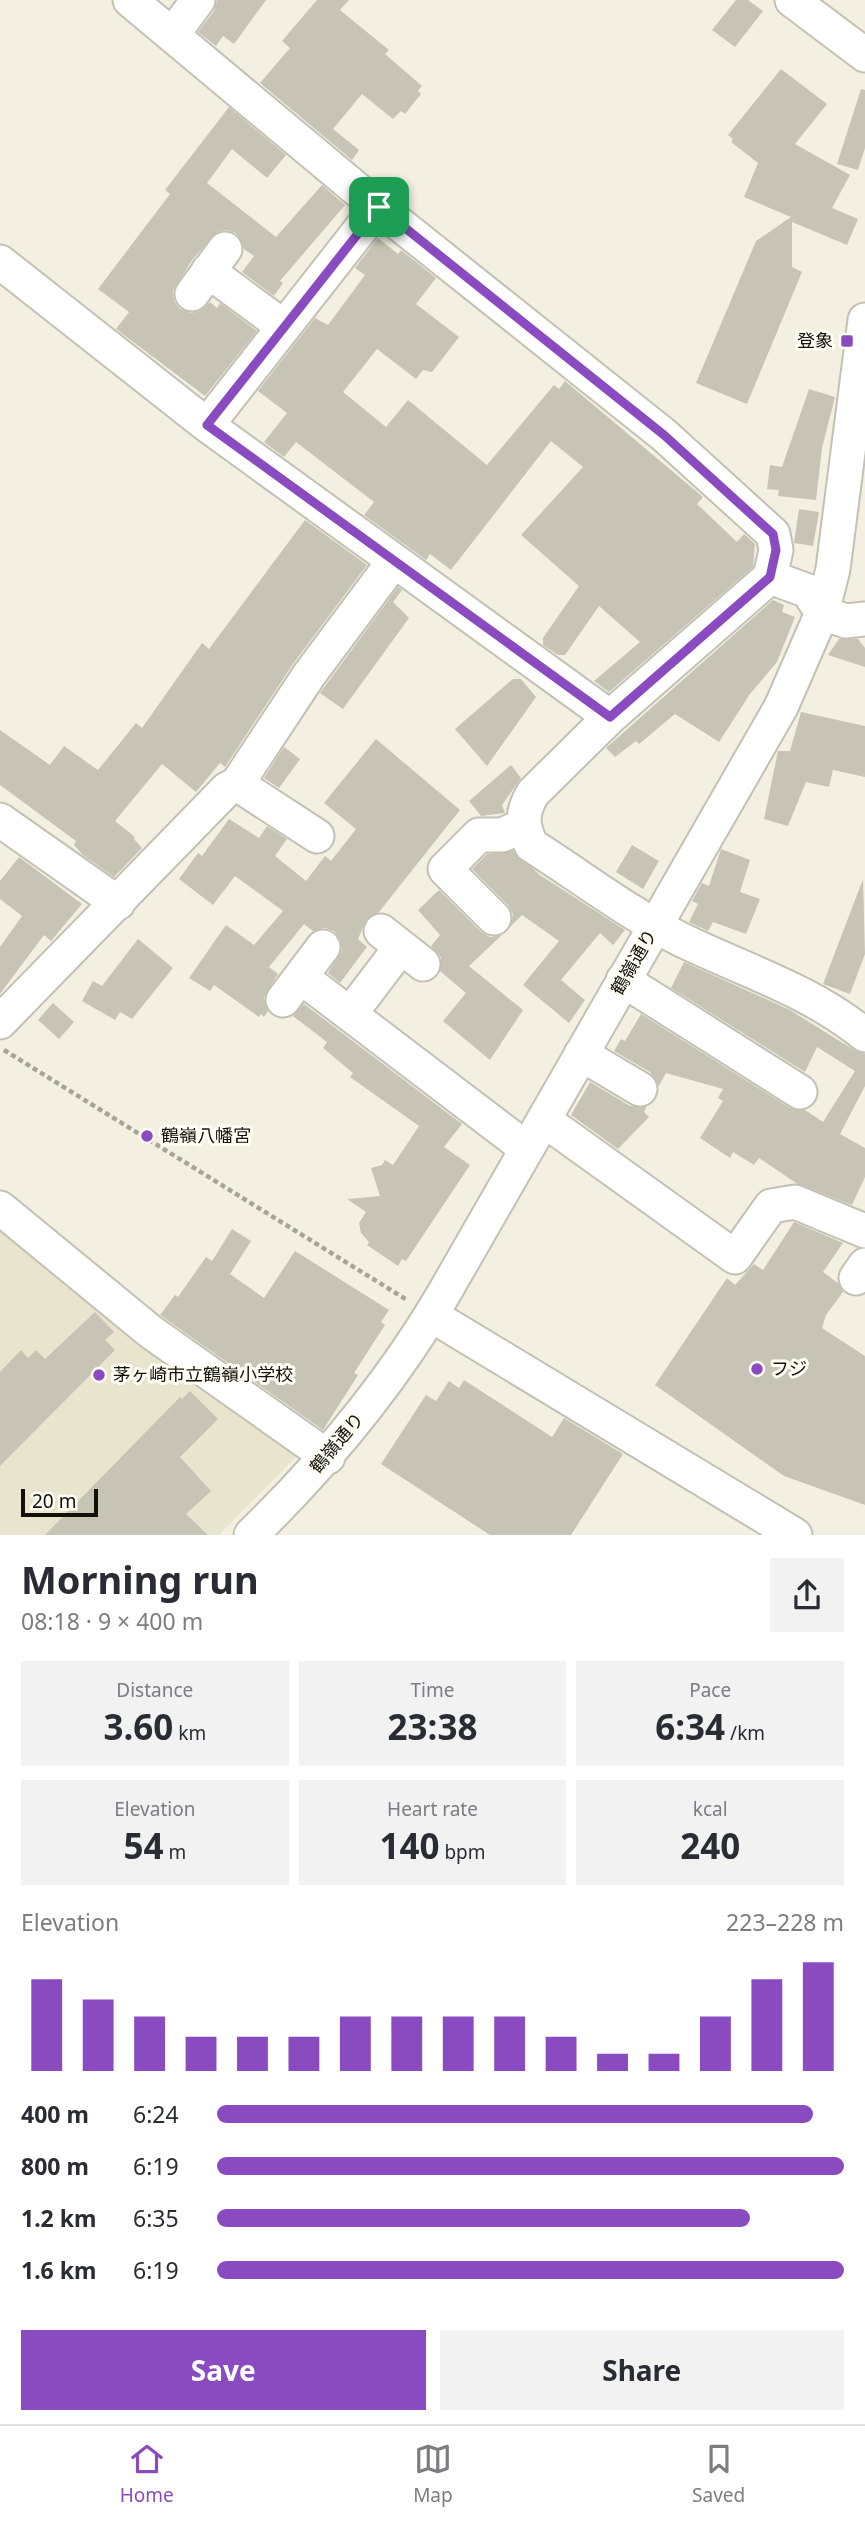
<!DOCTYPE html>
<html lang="en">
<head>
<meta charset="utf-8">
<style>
  body { margin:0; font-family:"Noto Sans","Noto Sans JP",sans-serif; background:#f2f2f3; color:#2b2b33; height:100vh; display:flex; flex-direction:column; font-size:26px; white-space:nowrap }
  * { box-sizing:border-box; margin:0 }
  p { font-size:23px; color:#7c7c81 }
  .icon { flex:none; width:38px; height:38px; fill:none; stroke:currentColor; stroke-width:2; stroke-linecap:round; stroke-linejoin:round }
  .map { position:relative; height:1535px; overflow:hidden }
  .sheet { display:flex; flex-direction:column; background:#fff; flex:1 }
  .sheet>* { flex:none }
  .scale { position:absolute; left:21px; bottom:18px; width:77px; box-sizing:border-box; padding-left:7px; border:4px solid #11100b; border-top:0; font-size:19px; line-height:24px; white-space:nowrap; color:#11100b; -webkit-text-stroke:5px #fffdf4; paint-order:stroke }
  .pin { position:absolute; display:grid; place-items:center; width:60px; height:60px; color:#fff; margin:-30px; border-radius:14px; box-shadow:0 4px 10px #0006 }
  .round { display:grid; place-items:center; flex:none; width:74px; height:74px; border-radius:0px; background:#f2f2f3 }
  .summary { display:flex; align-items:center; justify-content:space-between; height:119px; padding:0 21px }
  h1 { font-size:38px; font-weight:700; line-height:52px }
  .metrics { display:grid; grid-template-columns:repeat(3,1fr); gap:10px; height:119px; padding:7px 21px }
  .metrics div { display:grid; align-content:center; border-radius:0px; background:#f2f2f3; text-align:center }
  .metrics b { font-size:35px; font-weight:700 }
  .metrics small { font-size:19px; font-weight:400 }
  .metrics p { font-size:19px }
  .chart { height:196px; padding:14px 21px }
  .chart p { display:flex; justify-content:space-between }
  .chart svg { width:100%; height:126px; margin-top:7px; stroke:#8b4bc0; stroke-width:6 }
  .cta { display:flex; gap:14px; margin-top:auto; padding:14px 21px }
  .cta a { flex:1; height:80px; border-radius:0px; background:#8b4bc0; color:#fff; font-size:28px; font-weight:700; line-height:80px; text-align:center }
  .cta a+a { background:#f2f2f3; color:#2b2b33 }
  ul { padding:0 21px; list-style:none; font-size:23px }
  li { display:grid; grid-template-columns:112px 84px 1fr; align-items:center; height:52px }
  li i { height:18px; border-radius:9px; background:#8b4bc0 }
  .menu { display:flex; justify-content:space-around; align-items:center; height:98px; border-top:2px solid #e1e1e2; background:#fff; font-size:19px; color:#7c7c81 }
  .menu a { display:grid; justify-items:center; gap:4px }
  .menu .selected { color:#8b4bc0 }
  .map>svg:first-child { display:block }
</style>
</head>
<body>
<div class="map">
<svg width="865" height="1535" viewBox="0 0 865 1535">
  <rect width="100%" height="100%" fill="#f3f0e2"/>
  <path fill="#e8e4ce" d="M0,1219L302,1451L219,1535H0Z"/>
  <path fill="#c7c4b6" d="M217,0H266L234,44L223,36L216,46L198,32L214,11Z
    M317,0H349L340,10L389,50L385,54L422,86L418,91L421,94L405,114L401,111L393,119L362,94L333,129L359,150L352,160L260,83L290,48L282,41Z
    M736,0H748L763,11L735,47L712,30Z
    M781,69L827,104L795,144L850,175L832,208L858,219L847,245L792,222V267L802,272L747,404L696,383L756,241L791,217L744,197L758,163L731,142L733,139L728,135Z
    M861,89L865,90V148L858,170L837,164Z
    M229,107L286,155L267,178L232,149L207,183L276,237L322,185L345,205L280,281L283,283L274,296L242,272L254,256L244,249L236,233L226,230L217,232L192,260L173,291L174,301L180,309L191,313L200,311L210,302L217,308L220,303L257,331L205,396L116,329L129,312L98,289L170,194L165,190Z
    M378,238L398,254L401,250L436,278L416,304L459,337L432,372L423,370L416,379L377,349L343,392L386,427L408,400L487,465L554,385L559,389L565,381L703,497L697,504L737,542L744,534L755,544L753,567L609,692L594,681L640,642L599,606L565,655H558L543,645V638L579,586L521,535L583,467L551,441L451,570L430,554L426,560L364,515L374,502L296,442L284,457L264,442L287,413L258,391L315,318L328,325L365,275L355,268Z
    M809,389L835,397L822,448L816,500L778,496L779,490L767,489L770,465L782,467Z
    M799,509L819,512L813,546L794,543Z
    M305,520L367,565L293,664L225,767L220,763L196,792L162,764L115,821L135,837L134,839L142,848L114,877L83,855L74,845L76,841L0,785V730L50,765L64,746L98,770L136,723L142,728L202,643L209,649Z
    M398,587L402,590L393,602L409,618L343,709L320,693Z
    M773,600L784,605L782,612L795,617L777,662L750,694L719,742L675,714L639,744L636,741L615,757L606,748Z
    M839,639H858L865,648V667L828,655Z
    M513,679H521L536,697L487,766L455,729Z
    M801,712L865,726V777L833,770L829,787L806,782L788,826L764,819L778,751H790Z
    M376,739L460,810L379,912L366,920L358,939L367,947L340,983L328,973L342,950L340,939L334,931L325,928L313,931L304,924L269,967L278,974L264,997L268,1011L264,1017L261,1014L259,1017L214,985L210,991L189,978L226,925L254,945L283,911L235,876L213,905L179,879L198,853L202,856L229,819L259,838L267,826L287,839L275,856L306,881L325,856L331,861L356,829L324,803Z
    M284,747L300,759L279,788L264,778Z
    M511,765L521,778L502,805L505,813L481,816L469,801Z
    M632,845L659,861L643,889L616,872Z
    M721,849L750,860L740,892L760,899L746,934L713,922L708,931L689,922L698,904L692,901L702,883L709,886Z
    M513,851L540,875L625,930L613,945L600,933L561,980L585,1000L569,1023L523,985L559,941L522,915L510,927L513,914L508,905L472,869L487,854Z
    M19,857L82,904L51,941L44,935L0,994V947L22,916L0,899V881Z
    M863,879L865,954L850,994L823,984Z
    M439,890L481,932L490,937L502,935L469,966L523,1010L490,1060L443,1021L466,993L440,971L441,957L431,946L440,935L418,910Z
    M138,939L173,968L132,1019L120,1012L115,1020L82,1001L93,981L102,986Z
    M684,962L790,1010L854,1050L865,1054V1086L840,1134L865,1148V1177L852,1205L796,1183L759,1158L754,1165L733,1152L730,1158L700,1138L723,1101L718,1098L723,1089L666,1073L659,1086L650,1072L614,1051L621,1039L625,1041L641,1014L790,1108L805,1110L823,1122L855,1071L817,1047L805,1072L671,988Z
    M53,1003L74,1022L59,1039L38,1020Z
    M304,1004L462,1124L444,1147L470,1165L406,1261L402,1259L398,1266L367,1245L369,1242L361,1233L359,1223L366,1212L347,1199L380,1196L371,1168L382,1165L385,1160L393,1165L419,1126L350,1077L353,1073L323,1048L327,1042L293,1016Z
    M590,1082L630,1106H647L644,1112L649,1117L618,1149L571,1115Z
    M794,1222L843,1243L823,1272L838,1283L843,1292L826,1315L822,1328L865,1356V1505L784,1476L655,1385L727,1278L735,1285L754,1264L763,1270Z
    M232,1229L251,1241L230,1274L264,1298L295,1251L389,1310L381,1322L385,1325L354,1373L358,1375L323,1430L160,1315L175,1295L178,1297L206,1257L212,1261Z
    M95,1312L114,1332L105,1340L115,1350L0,1466V1372L21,1350L28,1358L36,1350L45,1359Z
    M464,1380L552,1437L564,1418L623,1454L571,1535H490L381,1464L426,1395L436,1401L449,1381L459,1388Z
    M190,1391L218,1419L180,1457L211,1491L186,1514L208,1535H45L180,1397L182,1399Z"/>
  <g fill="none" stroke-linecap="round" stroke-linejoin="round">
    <defs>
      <path id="minor" d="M130,0L378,207L664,435L773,534L776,550L770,577L808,591L822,613L846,621L865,619
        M792,0L865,55
        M173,34L198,0
        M0,262L207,425L610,717
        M208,271L284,327
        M192,294L225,249
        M207,425L378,207
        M770,577L610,717L533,793C521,813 522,824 531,845C580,876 628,913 680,939C745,971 808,989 865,1035
        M237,784L317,836
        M0,820L118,903
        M494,918L445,869L479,835H502L523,826
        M381,931L423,964
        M301,977L527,1149
        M623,980L800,1092
        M283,1000L323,947
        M350,1014L401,947
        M0,1022L227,789L237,784L309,675L394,561
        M581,1054L640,1089
        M544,1120L735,1257L771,1206L795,1202L865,1231
        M0,1208L151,1332L328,1457
        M856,1278L865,1265
        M431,1315L795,1535
        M251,1535C325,1463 390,1385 443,1295L781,707L822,613L833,569L865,320"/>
    </defs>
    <use href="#minor" stroke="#c3c1b3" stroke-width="37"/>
    <path stroke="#a6a499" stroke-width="4.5" stroke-dasharray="5 3.5" stroke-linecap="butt" d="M4,1050L407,1300"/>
    <use href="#minor" stroke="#fff" stroke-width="33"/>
  </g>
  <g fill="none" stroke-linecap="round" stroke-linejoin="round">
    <defs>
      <path id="route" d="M379,207L664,435L773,534L776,550L770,577L610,717L207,425Z"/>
    </defs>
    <use href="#route" stroke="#fff" stroke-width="14"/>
    <use href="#route" stroke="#8b4bc0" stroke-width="9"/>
  </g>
  <g fill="#8b4bc0" stroke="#fffdf4" stroke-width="2.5">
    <rect x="840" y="334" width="14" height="14" rx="3.5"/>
    <circle cx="147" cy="1136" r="7"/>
    <circle cx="757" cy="1369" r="7"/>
    <circle cx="99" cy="1375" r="7"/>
  </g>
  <g text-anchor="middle" stroke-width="6" stroke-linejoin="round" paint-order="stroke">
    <g font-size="18" fill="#11100b" stroke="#fffdf4" text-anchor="start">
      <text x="833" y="347" text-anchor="end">登象</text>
      <text x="161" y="1142">鶴嶺八幡宮</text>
      <text x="771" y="1375">フジ</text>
      <text x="113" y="1381">茅ヶ崎市立鶴嶺小学校</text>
    </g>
    <g font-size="18" fill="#11100b" stroke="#fffdf4">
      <text transform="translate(634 962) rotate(-60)" y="6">鶴嶺通り</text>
      <text transform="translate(337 1443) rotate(-50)" y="6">鶴嶺通り</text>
    </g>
  </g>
</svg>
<div class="scale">20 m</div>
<div class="pin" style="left:379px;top:207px;background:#1e9e55"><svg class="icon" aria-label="arrive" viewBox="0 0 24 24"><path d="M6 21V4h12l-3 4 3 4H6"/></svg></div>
</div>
<section class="sheet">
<div class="summary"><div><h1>Morning run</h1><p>08:18 · 9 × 400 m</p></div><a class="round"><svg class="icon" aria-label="share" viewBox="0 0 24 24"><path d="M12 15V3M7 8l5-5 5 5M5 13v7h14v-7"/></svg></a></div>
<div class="metrics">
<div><p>Distance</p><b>3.60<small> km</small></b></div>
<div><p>Time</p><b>23:38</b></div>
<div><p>Pace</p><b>6:34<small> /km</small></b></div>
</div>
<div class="metrics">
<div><p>Elevation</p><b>54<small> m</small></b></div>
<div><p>Heart rate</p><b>140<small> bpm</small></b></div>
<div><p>kcal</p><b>240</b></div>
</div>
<div class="chart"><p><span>Elevation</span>223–228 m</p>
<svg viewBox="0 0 160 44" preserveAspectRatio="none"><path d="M5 44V12M15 44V19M25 44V25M35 44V32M45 44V32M55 44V32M65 44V25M75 44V25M85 44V25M95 44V25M105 44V32M115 44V38M125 44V38M135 44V25M145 44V12M155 44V6"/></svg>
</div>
<ul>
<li><b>400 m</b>6:24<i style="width:95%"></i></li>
<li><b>800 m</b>6:19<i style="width:100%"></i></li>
<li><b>1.2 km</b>6:35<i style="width:85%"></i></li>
<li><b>1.6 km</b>6:19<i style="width:100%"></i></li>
</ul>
<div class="cta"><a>Save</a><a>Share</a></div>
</section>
<nav class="menu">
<a class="selected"><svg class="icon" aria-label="home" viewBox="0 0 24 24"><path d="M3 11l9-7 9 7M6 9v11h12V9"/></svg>Home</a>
<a><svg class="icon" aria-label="map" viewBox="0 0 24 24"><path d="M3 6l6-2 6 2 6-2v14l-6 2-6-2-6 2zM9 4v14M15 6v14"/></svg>Map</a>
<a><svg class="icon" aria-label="saved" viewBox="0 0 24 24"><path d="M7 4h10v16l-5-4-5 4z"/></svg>Saved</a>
</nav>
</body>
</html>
